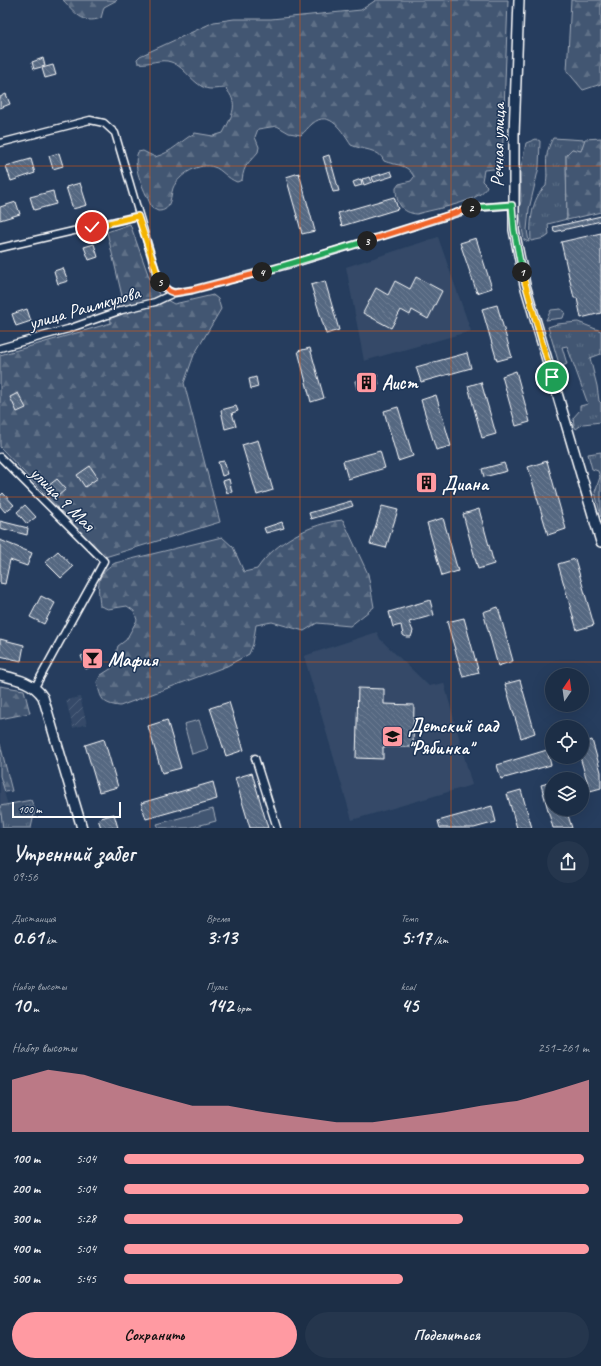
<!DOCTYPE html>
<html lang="ru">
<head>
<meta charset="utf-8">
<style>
  body { margin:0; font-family:Caveat,sans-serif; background:#25364d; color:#f1f3f6; height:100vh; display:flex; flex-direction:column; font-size:15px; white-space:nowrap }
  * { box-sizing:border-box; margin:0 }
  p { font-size:13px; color:#a0a8b3 }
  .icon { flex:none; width:22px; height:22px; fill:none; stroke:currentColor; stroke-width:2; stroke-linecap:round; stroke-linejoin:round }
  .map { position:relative; height:828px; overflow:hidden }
  .side { display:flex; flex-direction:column; background:#1c2e46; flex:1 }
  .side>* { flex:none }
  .needle { width:26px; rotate:13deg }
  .fabs { position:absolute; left:545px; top:668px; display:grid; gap:8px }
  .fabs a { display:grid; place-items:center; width:44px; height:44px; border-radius:50%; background:#1c2e46; box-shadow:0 4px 16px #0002,0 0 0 1px #3a4a5f; font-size:20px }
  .scale { position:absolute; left:12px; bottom:10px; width:109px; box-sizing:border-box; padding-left:4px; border:2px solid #fff; border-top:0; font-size:11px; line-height:14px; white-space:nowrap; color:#fff; -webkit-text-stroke:3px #1d3557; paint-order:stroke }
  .pin { position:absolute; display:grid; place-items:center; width:34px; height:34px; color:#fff; margin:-17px; border:2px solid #fff; border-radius:50%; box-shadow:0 1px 4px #0007 }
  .km { position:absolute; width:20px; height:20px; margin:-10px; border-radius:50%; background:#222; color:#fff; font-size:11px; line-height:20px; text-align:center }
  .round { display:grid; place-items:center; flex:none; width:42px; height:42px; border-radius:21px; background:#25364d }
  .head { display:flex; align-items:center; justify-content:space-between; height:68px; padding:0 12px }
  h1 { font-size:22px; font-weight:700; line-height:30px }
  .stats { display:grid; grid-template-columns:repeat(3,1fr); gap:6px; height:68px; padding:4px 12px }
  .stats div { display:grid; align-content:center }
  .stats b { font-size:20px; font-weight:700 }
  .stats small { font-size:11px; font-weight:400 }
  .stats p { font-size:11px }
  .chart { height:112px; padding:8px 12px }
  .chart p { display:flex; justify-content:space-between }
  .chart svg { width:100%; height:72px; margin-top:4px; fill:#ff9aa2; opacity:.7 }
  .action { display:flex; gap:8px; margin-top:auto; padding:8px 12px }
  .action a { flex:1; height:46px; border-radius:24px; background:#ff9aa2; color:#111; font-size:16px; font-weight:700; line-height:46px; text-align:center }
  .action a+a { background:#25364d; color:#f1f3f6 }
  ul { padding:0 12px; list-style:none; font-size:13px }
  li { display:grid; grid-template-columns:64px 48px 1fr; align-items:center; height:30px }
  li i { height:10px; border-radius:5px; background:#ff9aa2 }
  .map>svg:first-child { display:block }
</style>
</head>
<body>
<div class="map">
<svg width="601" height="828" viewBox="0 0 601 828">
  <defs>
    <pattern id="industrial-furrows" width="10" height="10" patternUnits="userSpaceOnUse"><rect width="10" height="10" fill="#344a68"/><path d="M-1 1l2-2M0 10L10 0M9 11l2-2" fill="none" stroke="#52657f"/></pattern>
    <pattern id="grass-tufts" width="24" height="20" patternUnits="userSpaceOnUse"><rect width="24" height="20" fill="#425672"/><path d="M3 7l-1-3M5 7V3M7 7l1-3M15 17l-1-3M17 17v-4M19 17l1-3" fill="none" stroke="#5e6f87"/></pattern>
    <pattern id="forest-firs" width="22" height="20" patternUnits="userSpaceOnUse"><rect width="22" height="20" fill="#425672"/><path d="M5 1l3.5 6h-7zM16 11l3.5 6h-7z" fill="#5e6f87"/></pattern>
    <pattern id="building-back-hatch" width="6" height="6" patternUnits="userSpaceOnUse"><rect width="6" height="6" fill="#556781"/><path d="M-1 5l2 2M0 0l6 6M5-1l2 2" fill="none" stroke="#6e7e94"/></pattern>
  </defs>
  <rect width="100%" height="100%" fill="#263d5e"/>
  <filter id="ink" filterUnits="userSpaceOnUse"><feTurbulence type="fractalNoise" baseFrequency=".025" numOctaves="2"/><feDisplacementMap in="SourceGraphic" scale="8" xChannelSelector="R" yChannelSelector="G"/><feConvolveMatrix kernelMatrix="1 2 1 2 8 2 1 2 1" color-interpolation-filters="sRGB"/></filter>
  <g filter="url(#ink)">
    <path fill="#344a68" d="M438,237L471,331L364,361L346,267Z
      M377,632L380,639L429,686L444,683L472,785L352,820L304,656Z
      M0,778L7,802L14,828H0Z"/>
    <path fill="url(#industrial-furrows)" d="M80,697L87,724L73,728L66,700Z"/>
    <path fill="url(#grass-tufts)" stroke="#a0aab8" d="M553,138L585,140L581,151L572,149L566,155L567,219L548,224L549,235L545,238L531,241C530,223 531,198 546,186C549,166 542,158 553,138Z
      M536,139L540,141L539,167L529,209L527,230L529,242L524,240L519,210L521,201L520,172L526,143Z
      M561,309L565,312L563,318L546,320L551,310Z
      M578,322L601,331V354L590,358L597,386L599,401L601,403V422L583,424L576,429L574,425L573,418L580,410V406L588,404L567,346L562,347L567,364L560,367L548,327L557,324Z
      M601,452V517L595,492L600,477L598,471L592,469L588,454Z
      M31,800L35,810L31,828H3L0,806Z"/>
    <path fill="url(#forest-firs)" stroke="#a0aab8" d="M63,0H117L104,7L101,18C82,25 75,12 63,0Z
      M376,0H508L502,165L494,169L484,170L482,181L487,186C482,202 433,209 417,214C402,213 396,203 396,188L399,184L411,181L414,177C407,163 396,166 384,161C379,148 361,150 351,145C343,133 330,108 312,124C308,127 305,132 301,135L289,133L277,126L258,129L255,137L259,147L258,152C249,163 244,164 242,180L237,182C228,179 221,169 214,167C200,162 179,174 173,188C171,194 171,201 168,206C166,210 162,211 158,211L152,208C146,193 131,168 138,152L143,151L155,157C173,152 180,141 195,133L213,136L223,133C232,116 240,103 225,88C221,88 216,89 212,89C196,90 186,67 171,62C161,58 148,65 138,63L137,59L140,56L214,22L234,19H271L361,10Z
      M571,0H601V84L583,90L567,71Z
      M601,138V212L567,220L566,155L572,149L581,151L585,139Z
      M130,224L149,277L160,296L174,304L213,295L218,299L221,309L194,355L184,383L220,522L105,557L0,447V355L111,323L109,306L122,296L107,232Z
      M343,520L368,574L374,607L350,626L317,623L304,631L272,622L256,625L253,644L249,654L227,666L120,706C101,704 101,698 97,682L101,675L112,668L118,646L126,640L137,620L134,611L127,606L108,609L100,606C98,586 95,574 115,563L222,537L233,547L244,572L257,569C275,542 311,523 343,520Z
      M0,686L24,690L30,713L0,719Z
      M0,744L12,791L5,792L0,776Z"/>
    <path fill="#425672" stroke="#a0aab8" d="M199,720L208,749L192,754L184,724Z
      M213,809L216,821L189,828H159L157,824Z"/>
    <path fill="url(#building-back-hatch)" stroke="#fff" d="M43,58L45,66L34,69L32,62Z
      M53,65L56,75L45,78L42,68Z
      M6,94L10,104L0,108V97Z
      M59,153L63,166L53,169L49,156Z
      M329,155L339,191L333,192L323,157Z
      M31,159L35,173L11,181L6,166Z
      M391,171L393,176L374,182L372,177Z
      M299,173L315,231L302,234L286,177Z
      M370,177L372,182L364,185L362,179Z
      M361,179L362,185L355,187L353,182Z
      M80,183L87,205L73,209L66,187Z
      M53,191L56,204L34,210L30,197Z
      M394,197L398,209L342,226L338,213Z
      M16,202L20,214L0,220V207Z
      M601,216V221L554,232L553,227Z
      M601,233V313L581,318L577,298H574L561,242Z
      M476,238L492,288L477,293L460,243Z
      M94,244L98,257L89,260L84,247Z
      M63,268L68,281L58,284L54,271Z
      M416,277L442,291L428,319L412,310L410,315L401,310L391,328L363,313L376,288L388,295L395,281L410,289Z
      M325,281L339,330L326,334L311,285Z
      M497,305L512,357L497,361L482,309Z
      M27,309L31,321L16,326L12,314Z
      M310,348L324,398L311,402L298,351Z
      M467,353L471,368L421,382L416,367Z
      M516,371L530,422L516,426L502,376Z
      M377,375L379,384L357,389L355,381Z
      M256,377L258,387L251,389L249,379Z
      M481,382L496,434L482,438L468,386Z
      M18,393L26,408L17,412L10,397Z
      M436,395L451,446L436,450L421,400Z
      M236,406L238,411L232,413L236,426L225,429L221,410Z
      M398,407L413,456L398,461L384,411Z
      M258,440L273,490L257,495L242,445Z
      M380,451L385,468L348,479L343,461Z
      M224,461L228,474L222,476L218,462Z
      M547,461L566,529L548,535L528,467Z
      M504,463L507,471L484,477L482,469Z
      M90,466L98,478L85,487L77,475Z
      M429,475L434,487L424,491L419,479Z
      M57,479L66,489L57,497L48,486Z
      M229,479L232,492L227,493L223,481Z
      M3,493L14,505L5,512L0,506V496Z
      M351,501L353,506L311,519L309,513Z
      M25,505L36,517L27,524L17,512Z
      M382,506L398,510L386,548L370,544Z
      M479,509L494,564L478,569L463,514Z
      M443,518L458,571L442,576L427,523Z
      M0,521L28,528L27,535L0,528Z
      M282,522L284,528L266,533L264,528Z
      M0,540L32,553L27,566L10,560L5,584L0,583Z
      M58,551L73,567L61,578L45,562Z
      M575,559L594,625L577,630L558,564Z
      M41,596L55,603L44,624L30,617Z
      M430,600L434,615L409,622L413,631L411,637H406L403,635L401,625L393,627L389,612Z
      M498,607L513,661L498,666L483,612Z
      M464,618L479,673L463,677L447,622Z
      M0,639L24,645L21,661L0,656Z
      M92,652L95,657L101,655L104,662L86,669L81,656Z
      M520,680L535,733L521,738L505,684Z
      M358,688L384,689V704L414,705L413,747H383V759L356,758Z
      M229,702L244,750L226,756L210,708Z
      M167,720L181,768L162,773L148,726Z
      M104,739L118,787L99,792L85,745Z
      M592,740L601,772V788L590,791L580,757H582V743Z
      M547,750L551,765L501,779L497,765Z
      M252,773L268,828H250L235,778Z
      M213,782L217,799L146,819L141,803Z
      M552,782V809H566L572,828H553L541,785Z
      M521,790L532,828H517L507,794Z
      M492,806L496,822L474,828H440L438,821Z
      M114,814L118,828H101L98,819Z"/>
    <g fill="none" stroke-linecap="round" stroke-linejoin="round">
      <defs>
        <path id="street" d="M0,143L90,120L104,123L115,133L158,279L163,287L169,291L174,293L192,290L295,263L473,208L512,205
          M0,248L138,216
          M0,348L68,329L122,310L155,302L174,293
          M0,457L104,561L35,687
          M255,758L277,828"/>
        <path id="secondary" d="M519,0L514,134V230L525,285L601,542
          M0,675C17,679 33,682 43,697L82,828"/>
      </defs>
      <use href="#street" stroke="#fff" stroke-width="9"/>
      <use href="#secondary" stroke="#fff" stroke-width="12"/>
      <use href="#street" stroke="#1d3557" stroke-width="6"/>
      <use href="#secondary" stroke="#1d3557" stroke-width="9"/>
    </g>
  </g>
  <g fill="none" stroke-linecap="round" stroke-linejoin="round" filter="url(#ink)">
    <defs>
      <path id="split-1" d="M522,272L552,377"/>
      <path id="split-2" d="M471,208L512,205L514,230L522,272"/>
      <path id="split-3" d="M367,241L471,208"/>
      <path id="split-4" d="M262,272L367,241"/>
      <path id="split-5" d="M160,282L169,291L174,293L192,290L262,272"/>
      <path id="split-6" d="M92,227L138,216L160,282"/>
    </defs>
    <use href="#split-1" stroke="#fff" stroke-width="8"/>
    <use href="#split-2" stroke="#fff" stroke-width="8"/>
    <use href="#split-3" stroke="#fff" stroke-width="8"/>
    <use href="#split-4" stroke="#fff" stroke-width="8"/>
    <use href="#split-5" stroke="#fff" stroke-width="8"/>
    <use href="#split-6" stroke="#fff" stroke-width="8"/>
    <use href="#split-1" stroke="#f5b400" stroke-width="5"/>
    <use href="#split-2" stroke="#22a559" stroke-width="5"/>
    <use href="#split-3" stroke="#f0652b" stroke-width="5"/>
    <use href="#split-4" stroke="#22a559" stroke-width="5"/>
    <use href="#split-5" stroke="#f0652b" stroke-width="5"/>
    <use href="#split-6" stroke="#f5b400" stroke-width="5"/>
  </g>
  <path fill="none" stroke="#e8590c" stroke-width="1" stroke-opacity="0.55" d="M150,0V828M300,0V828M451,0V828M0,166H601M0,331H601M0,497H601M0,662H601"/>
  <defs>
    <symbol id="building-square" viewBox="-11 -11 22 22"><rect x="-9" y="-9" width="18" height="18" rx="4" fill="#ff9aa2" stroke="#1d3557"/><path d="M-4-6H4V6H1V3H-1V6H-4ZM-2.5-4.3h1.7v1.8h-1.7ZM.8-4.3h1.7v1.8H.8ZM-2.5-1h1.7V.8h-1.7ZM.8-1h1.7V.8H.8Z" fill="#111"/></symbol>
    <symbol id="bar-square" viewBox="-11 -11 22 22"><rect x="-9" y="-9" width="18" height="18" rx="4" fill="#ff9aa2" stroke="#1d3557"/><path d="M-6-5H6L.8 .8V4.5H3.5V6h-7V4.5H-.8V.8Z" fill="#111"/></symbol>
    <symbol id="school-square" viewBox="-11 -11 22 22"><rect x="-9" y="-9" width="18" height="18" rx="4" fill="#ff9aa2" stroke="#1d3557"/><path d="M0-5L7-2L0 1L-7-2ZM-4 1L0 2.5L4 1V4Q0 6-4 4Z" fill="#111"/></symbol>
  </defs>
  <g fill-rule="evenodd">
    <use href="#building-square" x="354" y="370" width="25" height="25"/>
    <use href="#building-square" x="414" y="470" width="25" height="25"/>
    <use href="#bar-square" x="80" y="646" width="25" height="25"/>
    <use href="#school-square" x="380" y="724" width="25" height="25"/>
  </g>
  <g text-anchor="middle" stroke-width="3" stroke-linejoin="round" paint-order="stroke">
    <g font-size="19" fill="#fff" stroke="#1d3557">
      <text transform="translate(497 145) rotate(-89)" y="7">Речная улица</text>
      <text transform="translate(84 307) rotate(-16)" y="7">улица Раимкулова</text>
      <text transform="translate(63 498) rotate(45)" y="7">улица 9 Мая</text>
    </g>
    <g font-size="19" font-weight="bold" fill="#fff" stroke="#1d3557" text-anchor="start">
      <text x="382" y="389">Аист</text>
      <text x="442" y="490">Диана</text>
      <text x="108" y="666">Мафия</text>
      <text x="408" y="732">Детский сад<tspan x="408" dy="22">"Рябинка"</tspan></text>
    </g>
  </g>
</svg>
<div class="fabs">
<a><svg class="needle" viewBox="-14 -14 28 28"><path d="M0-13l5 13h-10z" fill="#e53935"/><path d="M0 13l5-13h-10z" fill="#a0a8b3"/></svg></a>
<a><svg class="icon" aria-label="locate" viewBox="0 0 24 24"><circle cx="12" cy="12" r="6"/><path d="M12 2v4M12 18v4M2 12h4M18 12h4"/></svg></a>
<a><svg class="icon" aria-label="layers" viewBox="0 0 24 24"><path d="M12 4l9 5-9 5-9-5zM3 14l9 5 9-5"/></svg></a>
</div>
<div class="scale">100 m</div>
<div class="pin" style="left:552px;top:377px;background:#1e9e55"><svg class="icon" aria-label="arrive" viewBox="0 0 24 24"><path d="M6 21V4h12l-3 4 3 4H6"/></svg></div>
<div class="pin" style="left:92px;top:227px;background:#d93025"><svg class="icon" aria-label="check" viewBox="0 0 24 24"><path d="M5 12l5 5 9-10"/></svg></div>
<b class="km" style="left:522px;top:272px">1</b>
<b class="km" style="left:471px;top:208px">2</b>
<b class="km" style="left:367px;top:241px">3</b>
<b class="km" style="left:262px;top:272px">4</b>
<b class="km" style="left:160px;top:282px">5</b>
</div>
<section class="side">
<div class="head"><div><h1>Утренний забег</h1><p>09:56</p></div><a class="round"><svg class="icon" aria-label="share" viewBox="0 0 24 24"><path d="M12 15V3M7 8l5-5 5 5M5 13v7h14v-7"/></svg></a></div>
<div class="stats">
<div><p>Дистанция</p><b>0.61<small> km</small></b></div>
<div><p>Время</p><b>3:13</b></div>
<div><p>Темп</p><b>5:17<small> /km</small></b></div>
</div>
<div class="stats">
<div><p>Набор высоты</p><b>10<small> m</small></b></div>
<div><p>Пульс</p><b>142<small> bpm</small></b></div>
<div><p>kcal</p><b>45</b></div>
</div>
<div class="chart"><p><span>Набор высоты</span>251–261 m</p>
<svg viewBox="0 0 160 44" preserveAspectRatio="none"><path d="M0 44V12L10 6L20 9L30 16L40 22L50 28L60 28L70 32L80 35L90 38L100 38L110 35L120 32L130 28L140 25L150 19L160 12V44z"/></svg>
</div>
<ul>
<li><b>100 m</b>5:04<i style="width:99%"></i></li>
<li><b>200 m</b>5:04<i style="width:100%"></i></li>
<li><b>300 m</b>5:28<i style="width:73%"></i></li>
<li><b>400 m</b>5:04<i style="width:100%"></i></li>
<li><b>500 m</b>5:45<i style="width:60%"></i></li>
</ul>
<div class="action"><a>Сохранить</a><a>Поделиться</a></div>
</section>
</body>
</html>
